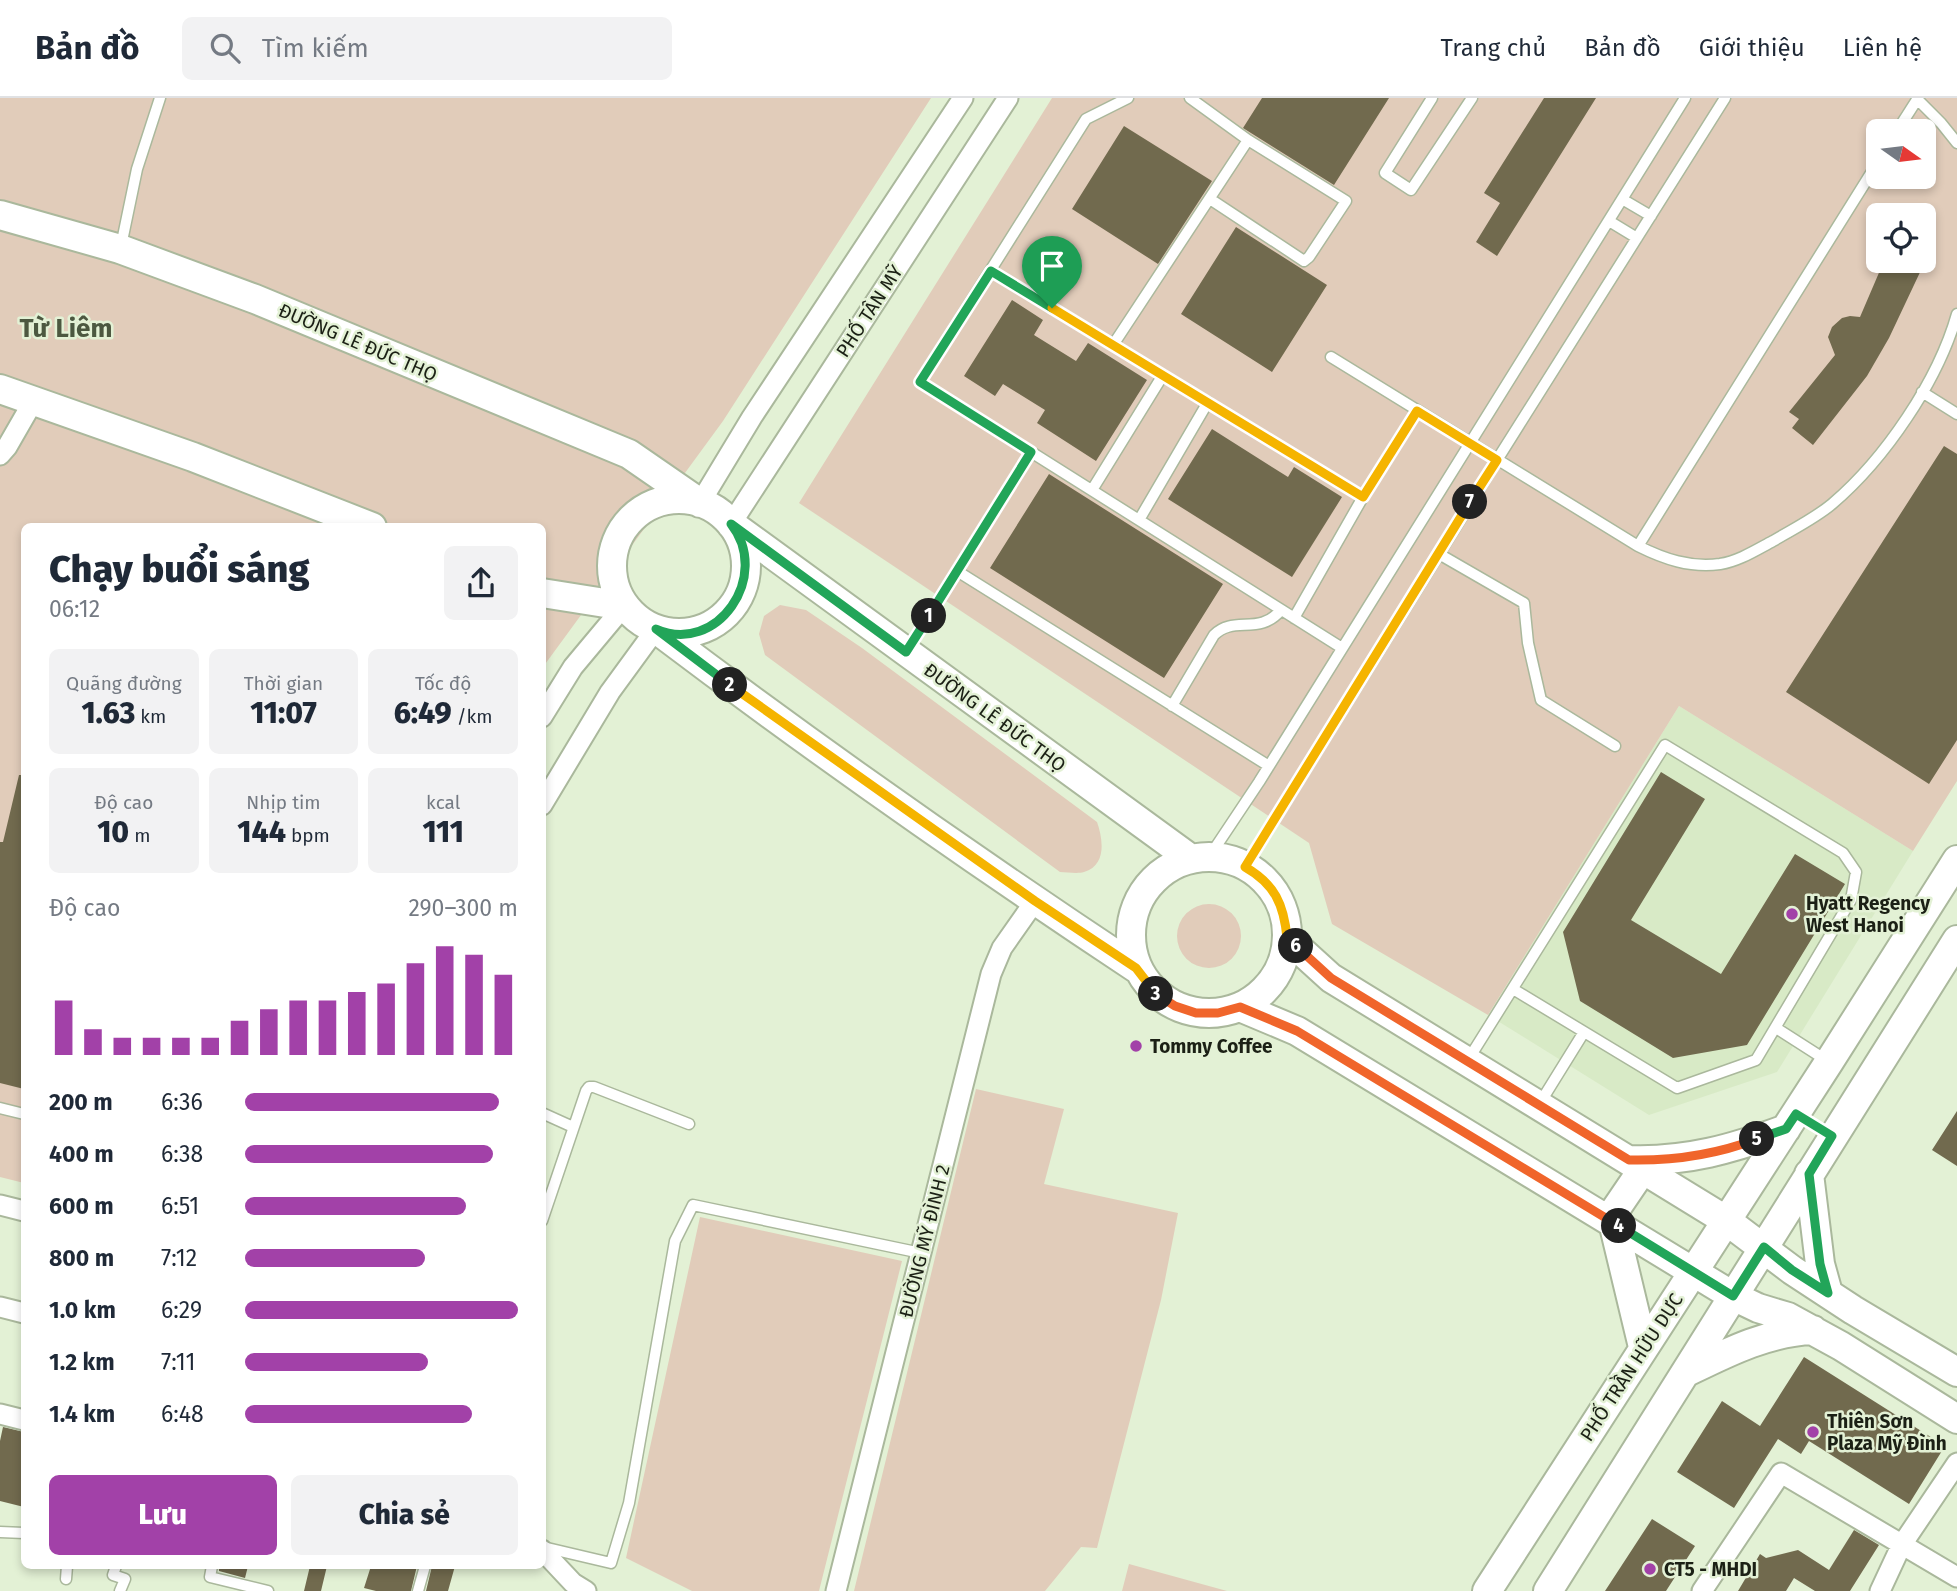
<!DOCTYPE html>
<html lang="vi">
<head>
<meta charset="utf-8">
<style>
  body { margin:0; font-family:"Fira Sans",sans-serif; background:#f2f2f3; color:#1f2937; height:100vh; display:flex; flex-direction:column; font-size:26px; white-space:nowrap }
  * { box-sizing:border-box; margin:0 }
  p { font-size:23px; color:#747a83 }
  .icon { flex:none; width:38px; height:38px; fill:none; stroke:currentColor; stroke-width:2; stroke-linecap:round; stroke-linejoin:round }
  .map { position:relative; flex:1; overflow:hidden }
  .details { position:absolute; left:21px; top:425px; width:525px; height:1046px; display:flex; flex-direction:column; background:#fff; border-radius:10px; box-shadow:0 4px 10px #0003 }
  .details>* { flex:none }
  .needle { width:46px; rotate:104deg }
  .buttons { position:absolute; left:1866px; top:21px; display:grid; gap:14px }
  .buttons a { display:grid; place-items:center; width:70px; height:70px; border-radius:10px; background:#fff; box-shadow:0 4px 10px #0003; font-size:35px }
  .pin { position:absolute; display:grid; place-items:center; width:60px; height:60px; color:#fff; margin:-72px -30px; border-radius:50% 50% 50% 0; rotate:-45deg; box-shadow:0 0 7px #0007 }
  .pin .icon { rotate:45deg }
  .km { position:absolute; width:35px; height:35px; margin:-18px; border-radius:50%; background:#222; color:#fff; font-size:19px; line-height:35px; text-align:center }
  .round { display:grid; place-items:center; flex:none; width:74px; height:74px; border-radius:10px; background:#f2f2f3 }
  .summary { display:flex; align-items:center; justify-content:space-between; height:119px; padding:0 28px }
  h1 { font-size:38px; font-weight:800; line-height:52px }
  .stats { display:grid; grid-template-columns:repeat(3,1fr); gap:10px; height:119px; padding:7px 28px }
  .stats div { display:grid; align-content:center; border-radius:10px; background:#f2f2f3; text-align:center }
  .stats b { font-size:30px; font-weight:800 }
  .stats small { font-size:19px; font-weight:400 }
  .stats p { font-size:19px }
  .chart { height:196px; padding:14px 28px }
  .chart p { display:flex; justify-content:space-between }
  .chart svg { width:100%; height:126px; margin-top:7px; stroke:#a241a8; stroke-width:6 }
  .button { display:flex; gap:14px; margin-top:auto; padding:14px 28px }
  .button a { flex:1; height:80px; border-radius:10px; background:#a241a8; color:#fff; font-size:28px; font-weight:800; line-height:80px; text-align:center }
  .button a+a { background:#f2f2f3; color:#1f2937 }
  ul { padding:0 28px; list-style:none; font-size:23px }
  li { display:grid; grid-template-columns:112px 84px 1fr; align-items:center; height:52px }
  li i { height:18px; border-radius:9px; background:#a241a8 }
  header { display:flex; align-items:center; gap:42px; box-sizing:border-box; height:98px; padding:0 35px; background:#fff; border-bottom:2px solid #e0e1e3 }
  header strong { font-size:33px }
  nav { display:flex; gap:38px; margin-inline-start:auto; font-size:24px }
  .search { width:490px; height:63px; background:#f2f2f3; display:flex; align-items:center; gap:18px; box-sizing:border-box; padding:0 24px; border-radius:10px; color:#747a83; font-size:26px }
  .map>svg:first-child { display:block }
</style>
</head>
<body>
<header>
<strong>Bản đồ</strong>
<div class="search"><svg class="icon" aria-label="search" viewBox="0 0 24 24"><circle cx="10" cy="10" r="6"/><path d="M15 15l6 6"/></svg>Tìm kiếm</div>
<nav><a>Trang chủ</a><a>Bản đồ</a><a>Giới thiệu</a><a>Liên hệ</a></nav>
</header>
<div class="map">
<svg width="1957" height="1493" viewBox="0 0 1957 1493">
  <rect width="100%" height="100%" fill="#e3f1d5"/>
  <path fill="#d8eac6" d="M1679,608L1913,753L1777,974L1649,1017L1488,917Z"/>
  <path fill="#e1ccba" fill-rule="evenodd" d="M0,0H931L723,323L543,569L542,429H24V1085L0,1079Z
    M1052,0H1957V683L1913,753L1679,608L1488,917L1332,826L1309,745L799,405ZM1878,33H1923V79H1878ZM1878,117H1923V163H1878Z
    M780,507L806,512L862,550L1097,724C1103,741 1107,767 1084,774C1077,776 1067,774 1060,774L765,557L759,536L764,518Z
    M1177 838a32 32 0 1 1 64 0a32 32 0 1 1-64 0Z
    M976,991L1064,1011L1044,1086L1178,1115L1161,1202L1097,1450L1081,1449L1045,1493H854Z
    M700,1119L902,1163L819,1493H692L626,1460Z
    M1129,1466L1227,1493H1122Z"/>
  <path fill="#716a4e" d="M1262,0H1389L1334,87L1243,30Z
    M1544,0H1596L1497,158L1476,144L1500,105L1484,95Z
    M1124,28L1212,83L1158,166L1072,111Z
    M1236,129L1327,187L1272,274L1181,216Z
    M1884,163L1894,168L1897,163H1907L1922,170L1889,240L1867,278L1813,347L1792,330L1799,321L1789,314L1835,257L1828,239L1832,229L1842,220L1850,218L1860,219Z
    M1012,202L1043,222L1034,237L1076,263L1088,245L1147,282L1096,363L1037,325L1045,312L1003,286L995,298L964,278Z
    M1212,331L1288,379L1294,369L1342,399L1292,479L1168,401Z
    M1944,348L1957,356V642L1929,686L1786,594Z
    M1049,376L1223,486L1164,580L990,470Z
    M1661,674L1705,701L1631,822L1721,876L1795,756L1845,786L1747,947L1673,960L1580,903L1563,834Z
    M19,677H24V991L0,985V744H3Z
    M1957,1013V1068L1932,1052Z
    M1804,1259L1945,1348L1909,1406L1809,1343L1801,1356L1778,1341L1734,1410L1677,1374L1722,1303L1760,1328Z
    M3,1329L24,1334V1409L0,1403V1343Z
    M1652,1421L1695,1448L1666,1493H1605Z
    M1854,1432L1879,1447L1850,1493H1815L1794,1480L1786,1493H1738L1760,1456L1766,1460L1798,1452L1829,1472Z
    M219,1468H248L245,1480L219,1473Z
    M310,1468H327L321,1493H304Z
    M371,1468H417L411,1493H376L364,1490Z
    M432,1468H455L448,1493H426Z"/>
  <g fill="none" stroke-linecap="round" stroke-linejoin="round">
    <defs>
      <path id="lane" d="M1128,0L1086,21L920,284L1342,550
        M1190,0L1248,42
        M1432,0L1385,75L1411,92L1472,0
        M1917,1L1941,25L1957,45
        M1897,33L1918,0
        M1622,101L1651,118
        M1609,123L1637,140
        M121,148L137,71L160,0
        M991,173L1363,399L1294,520
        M1113,247L1248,42L1346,103L1309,159L1304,163L1210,101
        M1331,259L1638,448C1664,461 1690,470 1720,466C1739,463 1756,452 1773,443C1793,431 1814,421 1832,406C1885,361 1938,283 1957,216
        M1922,294L1957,316
        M1092,392L1163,277
        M1363,399L1417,313
        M1139,422L1208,304
        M1638,448L1878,64
        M1439,456L1524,505L1528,545L1541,602L1615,648
        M957,473L1269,668
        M908,551L1031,354
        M1172,608L1214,537C1234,517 1259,538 1281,512
        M1209,759L1259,684L1685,0
        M1245,769L1497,362L1725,0
        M1776,930L1826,962
        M1468,962L1665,647L1843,755L1856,774L1851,802L1756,962L1677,990L1513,891
        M1540,1005L1584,934
        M0,1010L24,1016
        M542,1015L573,1029
        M542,1123L586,993L589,989H594L689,1026
        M0,1434L24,1435
        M543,1449L611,1465L629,1405L675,1143L693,1107L921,1155
        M116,1468L113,1477L125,1481L120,1493
        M212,1468L210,1479L268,1493
        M66,1481L67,1468
        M418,1493L425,1468"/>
      <path id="street" d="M0,357L7,349L34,302
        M700,405L752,319L963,0
        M731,426L1008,0
        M542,619L573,569L624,508
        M542,707L610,594L656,531
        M0,1107L24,1113
        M0,1209L24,1215
        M0,1316L24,1322
        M542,1452L573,1485L586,1493
        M836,1493L991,876L1002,850L1035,803
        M1702,1493L1781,1375L1957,1479
        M1880,1493L1901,1448L1957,1365"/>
      <path id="secondary" d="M0,117L120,151L255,201L629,356L700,405
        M0,291L193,359L372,429
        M612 468a67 67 0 1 1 134 0a67 67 0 1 1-134 0Z
        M731,426L1191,761
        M542,495L624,508
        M656,531C812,649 973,762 1136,870
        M1131 837a78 78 0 1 1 156 0a78 78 0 1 1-156 0Z
        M1287,840L1331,880L1727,1123L1792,1172L1853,1212L1957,1274
        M1240,909L1297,933L1733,1198L1758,1210L1788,1219L1841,1248L1957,1321
        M1629,1062C1687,1064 1732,1051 1786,1031
        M1809,1076L1820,1166L1828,1195
        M1609,1121L1643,1071
        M1613,1124L1643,1249
        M1685,1275C1726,1255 1766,1234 1813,1232
        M1487,1493L1829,964L1957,762
        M1548,1493L1957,842"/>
    </defs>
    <use href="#lane" stroke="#aab89c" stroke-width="13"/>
    <use href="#street" stroke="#aab89c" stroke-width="23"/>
    <use href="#secondary" stroke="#aab89c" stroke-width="32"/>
    <use href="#lane" stroke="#fff" stroke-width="10"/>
    <use href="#street" stroke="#fff" stroke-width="19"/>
    <use href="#secondary" stroke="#fff" stroke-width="28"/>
  </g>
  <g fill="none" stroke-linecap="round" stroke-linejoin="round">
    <defs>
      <path id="split-1" d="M929,518L1031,354L920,284L991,173L1052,210"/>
      <path id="split-2" d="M730,587L656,531C717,558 772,478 731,426L906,554L929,518"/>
      <path id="split-3" d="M730,587L1035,803L1136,870L1156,896"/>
      <path id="split-4" d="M1156,896L1175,908L1196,915H1218L1240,909L1297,933L1619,1128"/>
      <path id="split-5" d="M1619,1128L1733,1198L1764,1149L1792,1172L1828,1195L1820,1166L1809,1076L1832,1038L1796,1016L1786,1031L1757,1041"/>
      <path id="split-6" d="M1296,848L1331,880L1629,1062C1673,1063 1715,1057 1757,1041"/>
      <path id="split-7" d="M1296,848L1287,840C1284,807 1275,786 1245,769L1470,404"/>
      <path id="split-8" d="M1052,210L1363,399L1417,313L1497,362L1470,404"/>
    </defs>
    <use href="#split-1" stroke="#fff" stroke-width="14"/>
    <use href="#split-2" stroke="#fff" stroke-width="14"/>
    <use href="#split-3" stroke="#fff" stroke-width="14"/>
    <use href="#split-4" stroke="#fff" stroke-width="14"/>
    <use href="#split-5" stroke="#fff" stroke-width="14"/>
    <use href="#split-6" stroke="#fff" stroke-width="14"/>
    <use href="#split-7" stroke="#fff" stroke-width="14"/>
    <use href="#split-8" stroke="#fff" stroke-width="14"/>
    <use href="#split-1" stroke="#22a559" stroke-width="9"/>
    <use href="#split-2" stroke="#22a559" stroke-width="9"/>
    <use href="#split-3" stroke="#f5b400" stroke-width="9"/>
    <use href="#split-4" stroke="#f0652b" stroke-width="9"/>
    <use href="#split-5" stroke="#22a559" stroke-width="9"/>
    <use href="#split-6" stroke="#f0652b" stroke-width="9"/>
    <use href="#split-7" stroke="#f5b400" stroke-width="9"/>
    <use href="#split-8" stroke="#f5b400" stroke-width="9"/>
  </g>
  <g fill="#a241a8" stroke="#e3f1d5" stroke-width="2.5">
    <circle cx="1792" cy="816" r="7"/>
    <circle cx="1136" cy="948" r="7"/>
    <circle cx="1813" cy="1334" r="7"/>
    <circle cx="1650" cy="1471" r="7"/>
  </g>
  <g text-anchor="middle" stroke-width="5" stroke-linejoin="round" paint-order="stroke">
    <g font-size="19" fill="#1b2015" stroke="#e3f1d5">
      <text transform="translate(869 213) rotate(-57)" y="7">PHỐ TÂN MỸ</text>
      <text transform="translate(358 244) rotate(23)" y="7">ĐƯỜNG LÊ ĐỨC THỌ</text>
      <text transform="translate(995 619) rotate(36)" y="7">ĐƯỜNG LÊ ĐỨC THỌ</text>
      <text transform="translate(924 1143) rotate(-76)" y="7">ĐƯỜNG MỸ ĐÌNH 2</text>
      <text transform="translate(1631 1269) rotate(-57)" y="7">PHỐ TRẦN HỮU DỰC</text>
    </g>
    <g font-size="19" font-weight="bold" fill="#1b2015" stroke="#e3f1d5" text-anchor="start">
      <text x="1806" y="812">Hyatt Regency<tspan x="1806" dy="22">West Hanoi</tspan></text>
      <text x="1150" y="955">Tommy Coffee</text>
      <text x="1827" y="1330">Thiên Sơn<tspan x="1827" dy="22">Plaza Mỹ Đình</tspan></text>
      <text x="1664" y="1478">CT5 - MHDI</text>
    </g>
    <g font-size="26" font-weight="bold" fill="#4c5840" stroke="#e3f1d5">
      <text x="66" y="239">Từ Liêm</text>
    </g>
  </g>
</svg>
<div class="buttons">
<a><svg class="needle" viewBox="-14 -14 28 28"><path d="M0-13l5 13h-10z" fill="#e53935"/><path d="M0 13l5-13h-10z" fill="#747a83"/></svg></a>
<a><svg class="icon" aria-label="locate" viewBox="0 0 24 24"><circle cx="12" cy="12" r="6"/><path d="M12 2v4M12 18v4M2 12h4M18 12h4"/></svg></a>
</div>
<div class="pin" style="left:1052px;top:210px;background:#1e9e55"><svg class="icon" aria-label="arrive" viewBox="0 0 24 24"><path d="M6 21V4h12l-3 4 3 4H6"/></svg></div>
<b class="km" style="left:929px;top:518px">1</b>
<b class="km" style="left:730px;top:587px">2</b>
<b class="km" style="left:1156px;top:896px">3</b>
<b class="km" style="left:1619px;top:1128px">4</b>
<b class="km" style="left:1757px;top:1041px">5</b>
<b class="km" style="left:1296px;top:848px">6</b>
<b class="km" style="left:1470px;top:404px">7</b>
<section class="details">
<div class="summary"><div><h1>Chạy buổi sáng</h1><p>06:12</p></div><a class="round"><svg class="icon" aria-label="share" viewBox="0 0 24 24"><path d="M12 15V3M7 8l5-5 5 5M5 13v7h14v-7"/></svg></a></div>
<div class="stats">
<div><p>Quãng đường</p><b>1.63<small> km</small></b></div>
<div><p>Thời gian</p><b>11:07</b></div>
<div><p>Tốc độ</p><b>6:49<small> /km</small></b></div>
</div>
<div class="stats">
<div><p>Độ cao</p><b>10<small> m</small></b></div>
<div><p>Nhịp tim</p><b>144<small> bpm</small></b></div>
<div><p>kcal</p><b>111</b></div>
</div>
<div class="chart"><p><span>Độ cao</span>290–300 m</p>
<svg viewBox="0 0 160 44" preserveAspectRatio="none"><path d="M5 44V25M15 44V35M25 44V38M35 44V38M45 44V38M55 44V38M65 44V32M75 44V28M85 44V25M95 44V25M105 44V22M115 44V19M125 44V12M135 44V6M145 44V9M155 44V16"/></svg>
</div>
<ul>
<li><b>200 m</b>6:36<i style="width:93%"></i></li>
<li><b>400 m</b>6:38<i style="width:91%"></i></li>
<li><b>600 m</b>6:51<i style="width:81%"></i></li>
<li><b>800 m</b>7:12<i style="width:66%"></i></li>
<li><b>1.0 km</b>6:29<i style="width:100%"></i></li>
<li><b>1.2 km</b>7:11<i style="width:67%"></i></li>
<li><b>1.4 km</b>6:48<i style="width:83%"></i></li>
</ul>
<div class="button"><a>Lưu</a><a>Chia sẻ</a></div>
</section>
</div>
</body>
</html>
